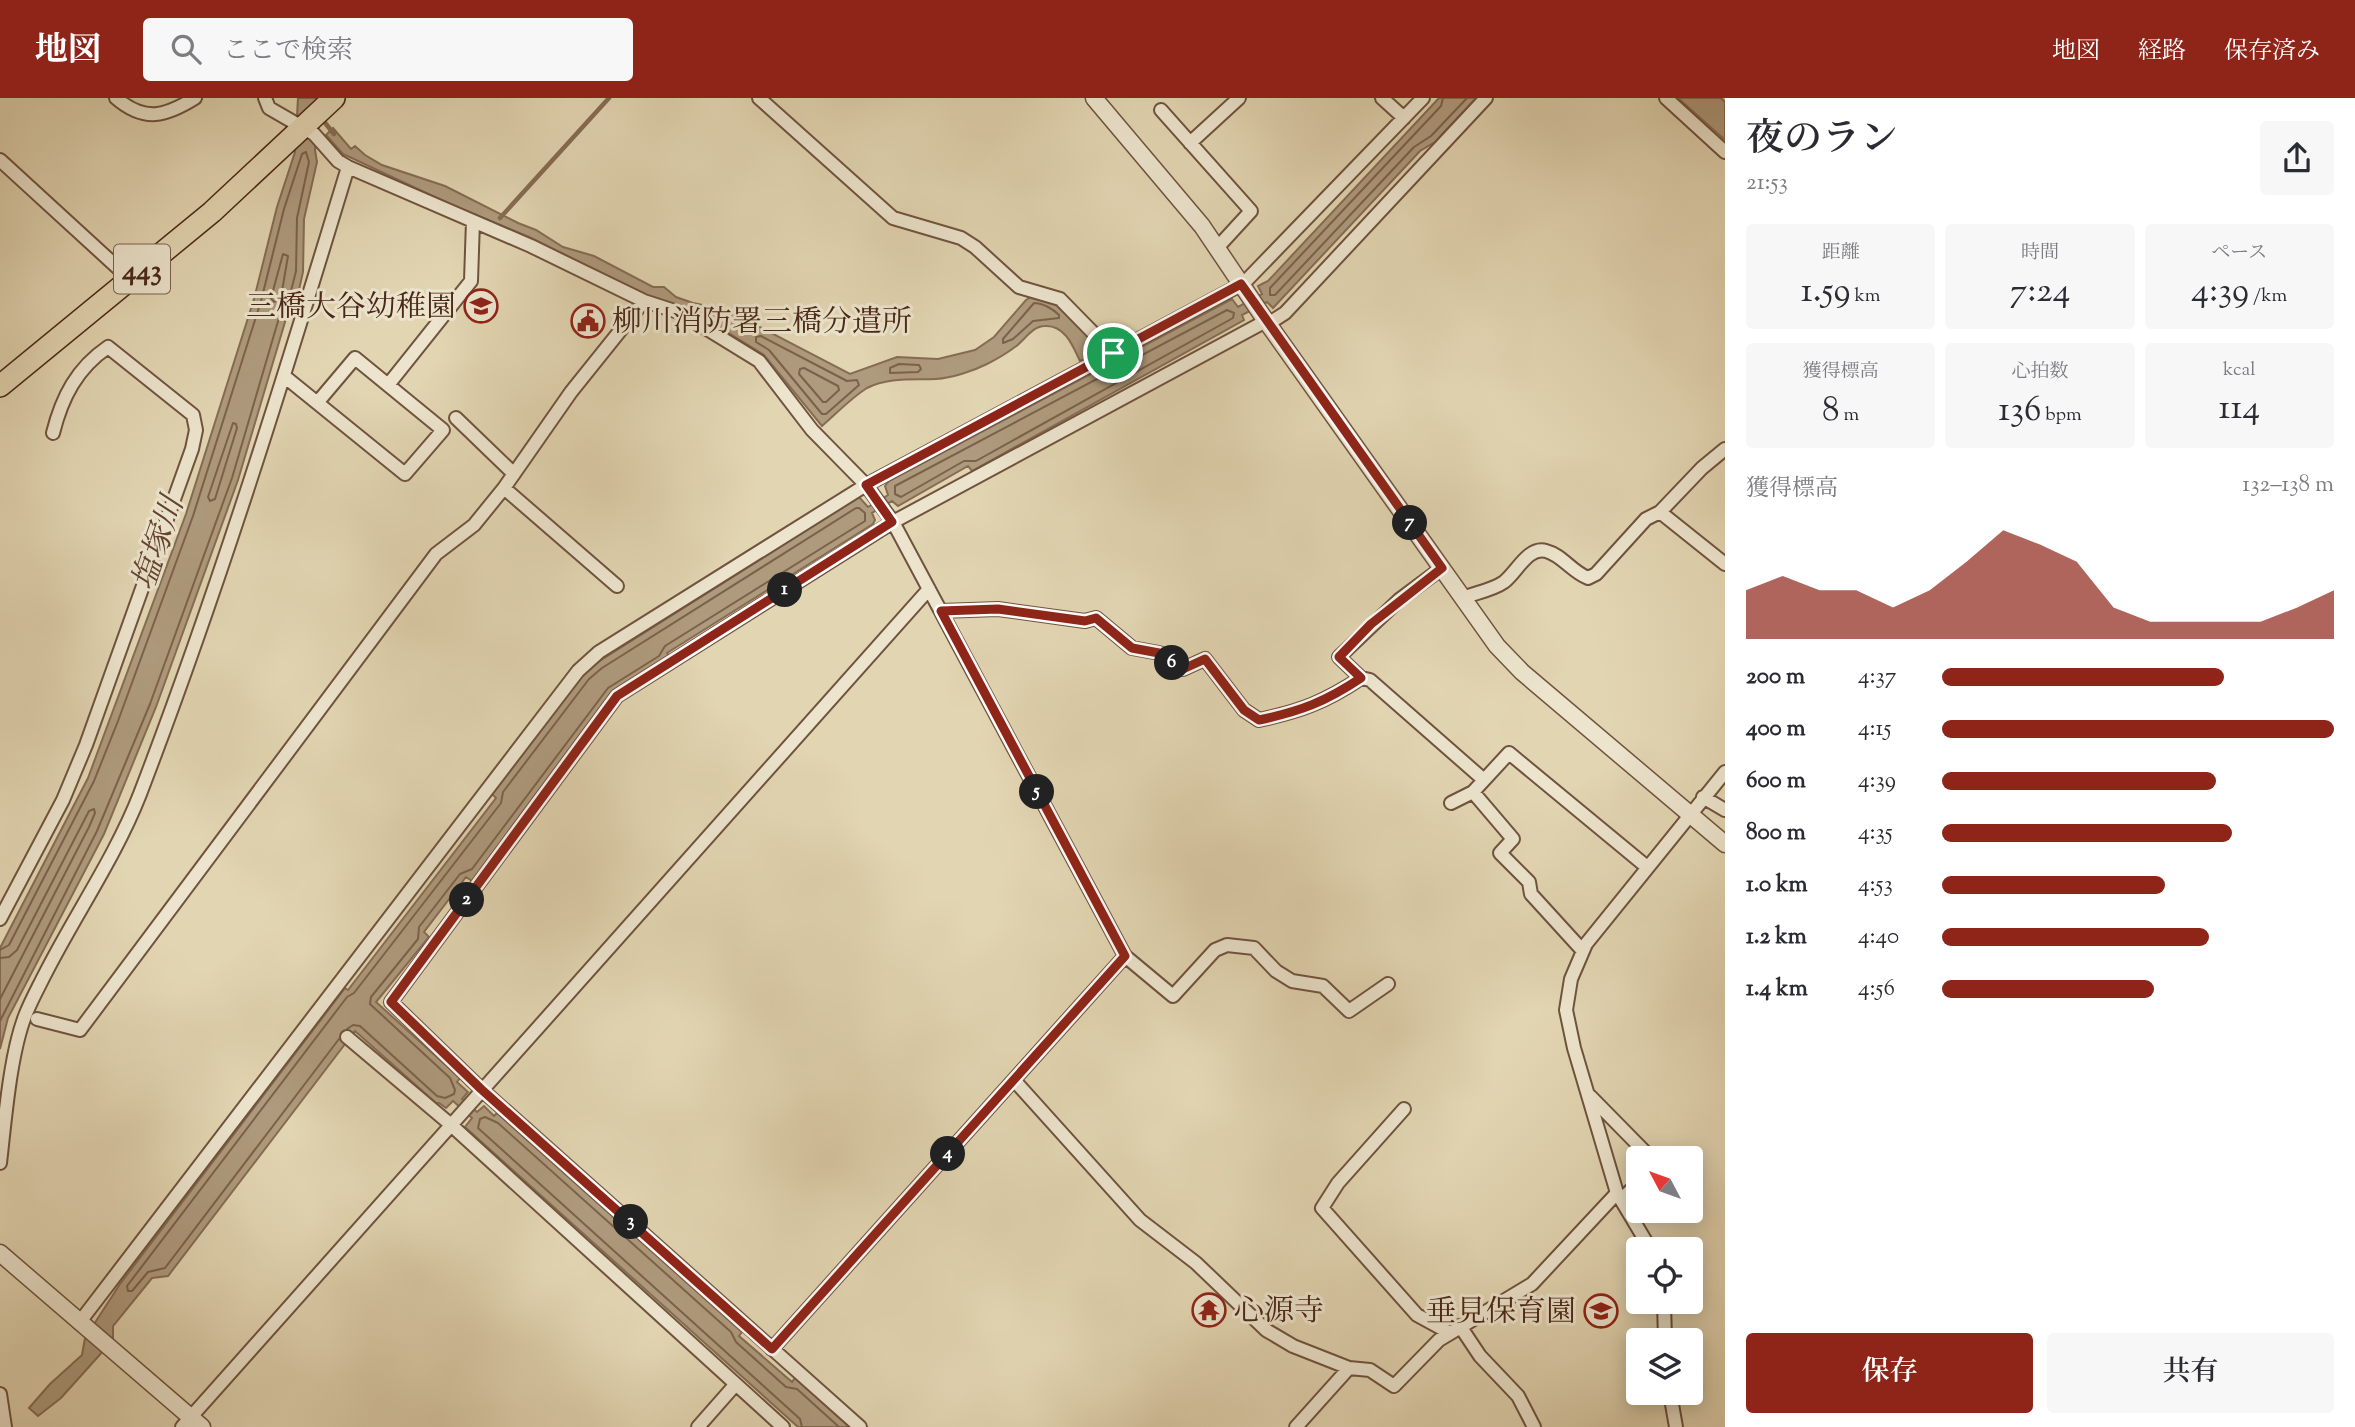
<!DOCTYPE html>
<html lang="ja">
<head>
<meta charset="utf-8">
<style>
  body { margin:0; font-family:"Sorts Mill Goudy","Noto Serif JP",serif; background:#f7f7f7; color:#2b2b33; height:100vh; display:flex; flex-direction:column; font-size:26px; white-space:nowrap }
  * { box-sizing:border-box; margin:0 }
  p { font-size:23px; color:#7c7c81 }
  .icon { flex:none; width:38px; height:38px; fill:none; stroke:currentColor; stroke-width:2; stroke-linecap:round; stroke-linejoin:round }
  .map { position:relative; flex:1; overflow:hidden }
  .side { display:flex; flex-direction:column; background:#fff; width:630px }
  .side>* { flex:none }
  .needle { width:46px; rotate:311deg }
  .fabs { position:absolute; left:1626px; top:1048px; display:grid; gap:14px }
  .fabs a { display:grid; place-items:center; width:77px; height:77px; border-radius:7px; background:#fff; box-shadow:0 4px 18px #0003; font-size:35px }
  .pin { position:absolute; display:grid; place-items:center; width:60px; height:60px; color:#fff; margin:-30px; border:4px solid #fff; border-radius:50%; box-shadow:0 2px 7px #0007 }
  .km { position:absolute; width:35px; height:35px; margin:-18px; border-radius:50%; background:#222; color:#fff; font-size:19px; line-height:35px; text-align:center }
  .round { display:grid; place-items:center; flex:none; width:74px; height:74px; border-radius:7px; background:#f7f7f7 }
  .overview { display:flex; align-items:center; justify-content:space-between; height:119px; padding:0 21px }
  h1 { font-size:38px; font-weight:600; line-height:52px }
  .stats { display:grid; grid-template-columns:repeat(3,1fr); gap:10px; height:119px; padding:7px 21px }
  .stats div { display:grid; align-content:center; border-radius:7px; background:#f7f7f7; text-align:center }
  .stats b { font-size:35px; font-weight:600 }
  .stats small { font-size:19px; font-weight:400 }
  .stats p { font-size:19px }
  .chart { height:196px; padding:14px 21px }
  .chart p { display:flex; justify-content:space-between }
  .chart svg { width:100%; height:126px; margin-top:7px; fill:#8f2418; opacity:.7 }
  .cta { display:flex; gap:14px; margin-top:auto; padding:14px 21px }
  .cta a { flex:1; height:80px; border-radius:7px; background:#8f2418; color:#fff; font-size:28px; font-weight:600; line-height:80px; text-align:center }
  .cta a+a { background:#f7f7f7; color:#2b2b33 }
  ul { padding:0 21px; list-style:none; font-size:23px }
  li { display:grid; grid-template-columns:112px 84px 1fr; align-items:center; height:52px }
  li i { height:18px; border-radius:9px; background:#8f2418 }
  header { display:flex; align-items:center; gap:42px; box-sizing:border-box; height:98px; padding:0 35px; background:#8f2418; color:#fff }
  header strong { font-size:33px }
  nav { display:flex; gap:38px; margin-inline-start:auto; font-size:24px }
  .search { width:490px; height:63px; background:#f7f7f7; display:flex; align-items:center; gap:18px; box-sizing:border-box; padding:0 24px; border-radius:7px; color:#7c7c81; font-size:26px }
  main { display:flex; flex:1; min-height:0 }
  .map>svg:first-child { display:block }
</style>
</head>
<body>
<header>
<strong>地図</strong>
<div class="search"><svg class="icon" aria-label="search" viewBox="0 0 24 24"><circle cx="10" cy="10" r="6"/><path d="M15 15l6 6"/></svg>ここで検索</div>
<nav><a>地図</a><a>経路</a><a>保存済み</a></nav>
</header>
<main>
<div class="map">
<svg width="1725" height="1329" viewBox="0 0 1725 1329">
  <rect width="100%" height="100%" fill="#e2d5b2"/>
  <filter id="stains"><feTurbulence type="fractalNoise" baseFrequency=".00286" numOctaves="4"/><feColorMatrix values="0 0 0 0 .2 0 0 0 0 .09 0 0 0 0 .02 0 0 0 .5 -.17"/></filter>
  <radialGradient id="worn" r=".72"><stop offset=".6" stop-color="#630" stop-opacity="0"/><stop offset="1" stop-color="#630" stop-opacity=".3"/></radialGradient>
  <path fill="#ae9a7d" stroke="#866c54" stroke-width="2" d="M298,0H320L315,52L317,64L304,121L303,174L294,214H288L238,382L156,609L104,736L8,920L0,951V850L88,680L186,416L254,201L277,109L295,54Z
    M1439,0H1476L1435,44L1420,53L1273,210L1267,204L1242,217L1244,222L972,373L968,368L898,408L892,403L872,415L875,422L873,426L667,555L670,559L614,594L472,783L466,779L424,834L429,839L376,904L460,980L457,984L468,994L462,1001L477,1014L484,1008L494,1018L497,1015L742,1234L739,1238L792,1284L795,1280L850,1329H798L465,1029L472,1020L453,1003L446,1010L439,1005H436L355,933L168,1178L152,1180L113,1228V1242L61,1300L38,1318L29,1310L50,1286L82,1257L85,1240L120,1186L345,890L348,892L496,700L492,696L583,576L598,564L859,399L868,409L888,397L885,388L889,383L1232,201L1238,209L1262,196L1258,188L1268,183Z
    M1678,0H1721L1725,4V42Z
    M333,30L351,51L355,48L365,57L382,67L445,88L518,125L536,132L563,149L594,158L653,189H664L676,199L693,205L727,212L850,276L897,259L938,261L975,252L994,239L1026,202L1033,198L1058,206L1098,245L1096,256L1080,263C1073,248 1065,227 1045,228C1032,228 1025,242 1015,249C1007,255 997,261 987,266C973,273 952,280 936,281C913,282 888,279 867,290C851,300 836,316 822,328L764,257L688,210L659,204L529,139L454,108L343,56L326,37Z"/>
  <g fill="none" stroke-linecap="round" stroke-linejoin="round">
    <path stroke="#7c614a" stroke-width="2" d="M1443,0L1441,8L1270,190V197H1275L1414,49L1431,38L1467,0
      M283,156L288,158L281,199L274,204L271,200Z
      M1034,205C1043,205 1053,211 1059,217V220L1033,223L1013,241L1003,245V241Z
      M1227,212L1234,215L1233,220L976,363H964L901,399L895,396V388Z
      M761,238L847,283L857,282L859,287L826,316H822L769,252L756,244V239Z
      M899,266L919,267L921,271L918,274L890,275V270Z
      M800,271L804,270L838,288L839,292L826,304H823L799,276Z
      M233,325L236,326L237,330L215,401L210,403L208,399Z
      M0,852L9,847L94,683L118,623L193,418L261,203L284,111L302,56L306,54L309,64L297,120L296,173L288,205L281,213L232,380L150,606L97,733L0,923
      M0,860L9,859L17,852L89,713L94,711L95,715L89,729L0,901
      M339,941L165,1170L148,1174L132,1193H128L127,1188L347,899L354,895L501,705L503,694L589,581L602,570L856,410H859L865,415V423L665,548L659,558L608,590L472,771L460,776L419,829L418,841L371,899L370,906L450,980L455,992L454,996L445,1000L437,998L360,928L353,927L347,931
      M802,1329L800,1321L478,1030L480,1021L485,1019L498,1025L731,1234L736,1244L786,1289L797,1291L839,1329"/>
    <path stroke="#866c54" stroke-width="4.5" d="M322,21L334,36
      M500,120L609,0"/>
    <defs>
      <path id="minor" d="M116,0C145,25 166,18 195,0
        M265,0L269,10L314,36L338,63L348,69L531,148L644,203L681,215L759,263L812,332L866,387L893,424L1125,858L772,1251
        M759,0L893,120L961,140L975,149L1019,189L1060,201L1113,255
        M1382,0L1404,20
        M1666,0L1725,54
        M1161,12L1251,113L1217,150
        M1190,45L1239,0
        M0,62L130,181
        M1268,226L1285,215L1486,0
        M284,278L405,376L443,332L355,260L317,305
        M388,287L471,183L473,123
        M456,320L514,376
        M504,390L617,488
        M1660,414L1725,466
        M1462,500C1475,495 1493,492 1504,484C1517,474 1528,448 1546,453C1562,457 1572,474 1588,480L1596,476L1646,421L1660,414L1702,370L1725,351
        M941,513L998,511L1085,523L1096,520L1132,550L1159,555L1183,571L1205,561L1244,612L1259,622C1301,613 1325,604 1361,580L1339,559L1399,502L1442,470
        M1361,580L1370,582L1484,682
        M1473,694L1513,741L1500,755L1529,784L1531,796L1583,853
        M1703,699L1725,712
        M1451,705L1473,694L1509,655L1647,769
        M0,821L63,702L86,647L192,351L196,332L193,317L108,249C77,270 62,299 53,335
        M1125,858L1173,898L1215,852L1227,847L1254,850L1276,873L1292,883L1323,888L1349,913L1388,886
        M37,921L80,932L436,456L474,427L504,390L571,294L644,203
        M347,939L450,1026L783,1329
        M1014,982L1140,1122L1196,1165L1266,1232L1293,1248L1349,1270L1370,1272L1394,1288L1439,1242L1532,1186L1617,1095
        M1590,998L1651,1060
        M1404,1011L1338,1085L1322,1110L1417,1217L1450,1235
        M0,1065C5,1022 10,957 25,918C30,905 37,892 43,880C74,818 115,760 140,696C219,490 284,280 348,69
        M1621,1102L1638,1085
        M1651,1152L1617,1095L1574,950L1566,912L1571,881L1586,846L1725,674
        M1664,1204L1665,1242
        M79,1225L578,573L599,554L866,387L1244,185L1423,0
        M1460,1228L1480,1258L1518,1298L1534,1329
        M1670,1295L1676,1329
        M0,1296L5,1329
        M182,1329L929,491
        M698,1329L735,1287
        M860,1329L481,991L391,904L617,598L893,424L1266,223
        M1296,1329L1349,1270"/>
      <path id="tertiary" d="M1094,0L1202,128L1266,223L1497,548L1522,574L1725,746
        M0,1155L202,1329"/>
      <path id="trunk" d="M0,288L212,114L334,0"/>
    </defs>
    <use href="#minor" stroke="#70533e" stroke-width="16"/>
    <use href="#tertiary" stroke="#70533e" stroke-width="19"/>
    <use href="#trunk" stroke="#4a2817" stroke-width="24"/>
    <use href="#minor" stroke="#ece4cd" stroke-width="12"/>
    <use href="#tertiary" stroke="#ece4cd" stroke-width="16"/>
    <use href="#trunk" stroke="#e2d5b2" stroke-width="21"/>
  </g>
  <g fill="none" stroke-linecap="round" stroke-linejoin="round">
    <defs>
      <path id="route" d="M1241,186L1442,470L1371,526L1339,559L1361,580C1325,604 1301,613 1259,622L1244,612L1205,561L1183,571L1159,555L1132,550L1096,520L1085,523L998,511L941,513L1125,858L772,1251L481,991L391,904L617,598L892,424L866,387Z"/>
    </defs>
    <use href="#route" stroke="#fff" stroke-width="14"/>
    <use href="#route" stroke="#8f2418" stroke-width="9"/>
  </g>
  <defs>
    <symbol id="school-ring" viewBox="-11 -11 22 22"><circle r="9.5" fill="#ece4cd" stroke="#8f2418" stroke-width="1.5"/><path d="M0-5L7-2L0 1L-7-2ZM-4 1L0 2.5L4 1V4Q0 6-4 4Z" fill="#8f2418"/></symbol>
    <symbol id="civic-ring" viewBox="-11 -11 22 22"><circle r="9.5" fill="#ece4cd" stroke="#8f2418" stroke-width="1.5"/><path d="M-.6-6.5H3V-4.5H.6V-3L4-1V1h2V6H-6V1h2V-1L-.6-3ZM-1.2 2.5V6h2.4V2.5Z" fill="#8f2418"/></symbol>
    <symbol id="temple-ring" viewBox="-11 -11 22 22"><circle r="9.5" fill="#ece4cd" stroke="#8f2418" stroke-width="1.5"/><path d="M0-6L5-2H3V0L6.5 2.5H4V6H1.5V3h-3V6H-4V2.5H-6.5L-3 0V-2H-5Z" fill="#8f2418"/></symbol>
  </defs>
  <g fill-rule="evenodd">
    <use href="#school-ring" x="462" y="189" width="38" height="38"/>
    <use href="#civic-ring" x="569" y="204" width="38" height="38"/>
    <use href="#temple-ring" x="1190" y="1193" width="38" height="38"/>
    <use href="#school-ring" x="1582" y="1194" width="38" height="38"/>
  </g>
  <g text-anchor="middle" stroke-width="6" stroke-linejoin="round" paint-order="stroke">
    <rect fill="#ece4cd" stroke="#7b604e" stroke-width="2" x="114" y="146.5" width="56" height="49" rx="5"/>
    <g font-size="28" font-weight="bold" fill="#4a2817">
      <text x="142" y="181">443</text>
    </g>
    <g font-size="30" fill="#4a2817" stroke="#ece4cd" text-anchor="end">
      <text x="456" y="218">三橋大谷幼稚園</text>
      <text x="612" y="233" text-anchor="start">柳川消防署三橋分遣所</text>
      <text x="1234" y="1222" text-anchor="start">心源寺</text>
      <text x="1576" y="1223">垂見保育園</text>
    </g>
    <g font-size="32" font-style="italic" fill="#634430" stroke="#ece4cd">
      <text transform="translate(157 445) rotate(-71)" y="11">塩塚川</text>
    </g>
  </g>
  <rect width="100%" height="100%" filter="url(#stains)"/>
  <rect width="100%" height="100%" fill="url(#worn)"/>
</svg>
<div class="fabs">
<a><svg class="needle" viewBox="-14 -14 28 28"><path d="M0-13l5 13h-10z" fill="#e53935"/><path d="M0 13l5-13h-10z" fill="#7c7c81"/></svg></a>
<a><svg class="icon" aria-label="locate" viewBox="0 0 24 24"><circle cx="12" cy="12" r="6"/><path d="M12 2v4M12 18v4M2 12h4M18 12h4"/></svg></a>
<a><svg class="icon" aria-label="layers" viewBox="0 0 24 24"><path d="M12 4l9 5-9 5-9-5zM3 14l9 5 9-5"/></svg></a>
</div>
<div class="pin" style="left:1113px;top:255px;background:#1e9e55"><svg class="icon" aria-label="arrive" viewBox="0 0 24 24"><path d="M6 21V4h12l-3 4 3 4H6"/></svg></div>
<b class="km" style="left:785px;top:492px">1</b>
<b class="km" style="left:467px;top:802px">2</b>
<b class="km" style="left:631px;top:1124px">3</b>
<b class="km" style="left:948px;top:1056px">4</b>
<b class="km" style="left:1037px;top:694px">5</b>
<b class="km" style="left:1172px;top:565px">6</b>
<b class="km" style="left:1410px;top:425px">7</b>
</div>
<section class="side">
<div class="overview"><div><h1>夜のラン</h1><p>21:53</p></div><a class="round"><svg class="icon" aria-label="share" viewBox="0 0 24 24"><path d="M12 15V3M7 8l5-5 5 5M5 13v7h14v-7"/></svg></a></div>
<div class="stats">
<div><p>距離</p><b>1.59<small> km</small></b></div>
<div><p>時間</p><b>7:24</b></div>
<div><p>ペース</p><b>4:39<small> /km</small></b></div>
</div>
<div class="stats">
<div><p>獲得標高</p><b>8<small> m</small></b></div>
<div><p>心拍数</p><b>136<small> bpm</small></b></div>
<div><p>kcal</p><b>114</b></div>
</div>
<div class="chart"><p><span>獲得標高</span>132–138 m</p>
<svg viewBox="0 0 160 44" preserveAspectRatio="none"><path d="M0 44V27L10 22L20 27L30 27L40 33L50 27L60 17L70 6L80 11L90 17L100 33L110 38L120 38L130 38L140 38L150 33L160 27V44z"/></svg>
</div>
<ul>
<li><b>200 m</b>4:37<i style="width:72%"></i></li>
<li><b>400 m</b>4:15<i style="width:100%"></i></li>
<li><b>600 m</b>4:39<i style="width:70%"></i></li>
<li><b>800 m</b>4:35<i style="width:74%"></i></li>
<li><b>1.0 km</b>4:53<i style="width:57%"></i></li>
<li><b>1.2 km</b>4:40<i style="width:68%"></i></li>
<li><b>1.4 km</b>4:56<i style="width:54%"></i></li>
</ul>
<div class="cta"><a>保存</a><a>共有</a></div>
</section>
</main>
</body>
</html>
